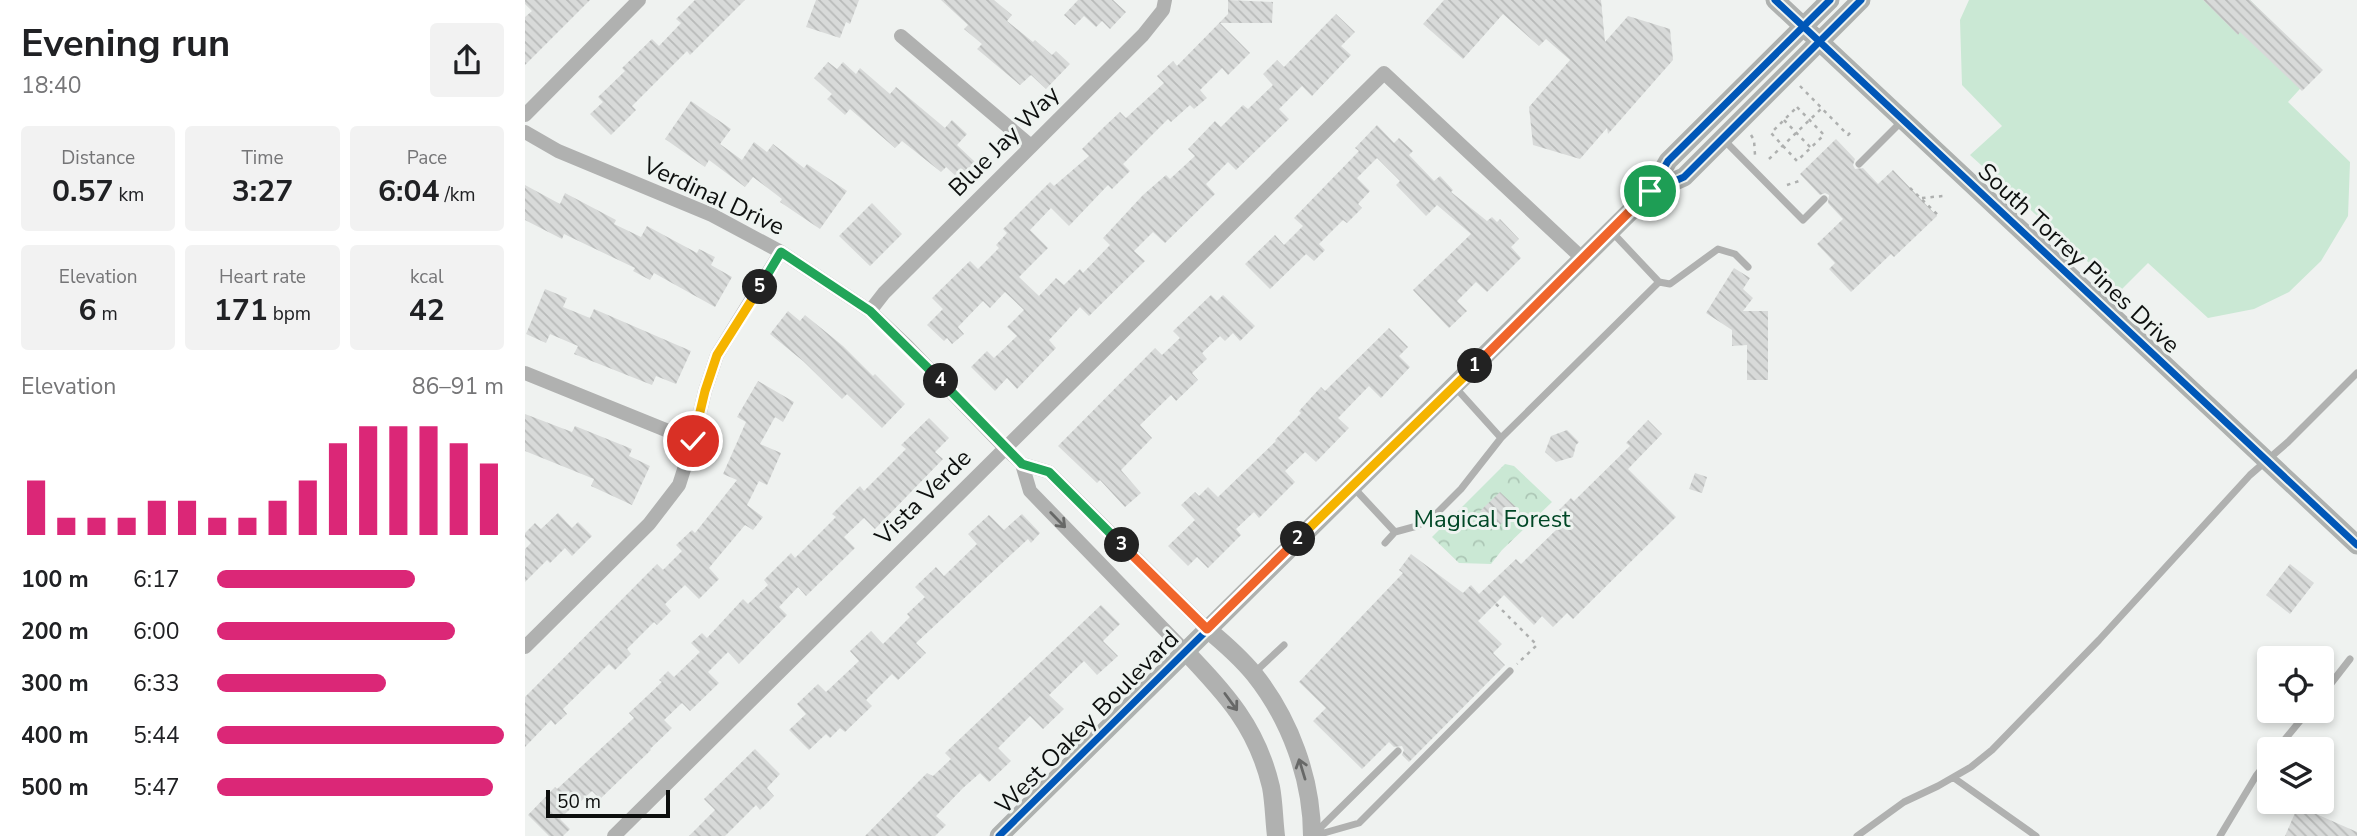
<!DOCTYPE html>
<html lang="en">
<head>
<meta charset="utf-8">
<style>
  body { margin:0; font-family:"Nunito Sans",sans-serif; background:#f2f2f2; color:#202124; height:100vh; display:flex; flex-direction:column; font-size:26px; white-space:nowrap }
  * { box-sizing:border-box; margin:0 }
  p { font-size:23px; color:#757577 }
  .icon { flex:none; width:38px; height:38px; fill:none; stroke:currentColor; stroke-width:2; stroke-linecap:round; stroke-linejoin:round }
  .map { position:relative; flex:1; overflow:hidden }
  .sheet { display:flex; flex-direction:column; background:#fff; width:525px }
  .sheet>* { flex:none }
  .controls { position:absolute; left:1732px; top:646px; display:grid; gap:14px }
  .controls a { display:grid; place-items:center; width:77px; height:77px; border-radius:7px; background:#fff; box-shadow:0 4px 10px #0003; font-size:35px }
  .scale { position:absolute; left:21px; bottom:18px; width:124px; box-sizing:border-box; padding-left:7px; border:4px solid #0d0f0e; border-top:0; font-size:19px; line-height:24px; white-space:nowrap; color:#0d0f0e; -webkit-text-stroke:5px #eef3f0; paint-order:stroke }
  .pin { position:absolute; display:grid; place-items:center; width:60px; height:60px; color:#fff; margin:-30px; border:4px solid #fff; border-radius:50%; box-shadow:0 2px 7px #0007 }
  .km { position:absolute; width:35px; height:35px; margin:-18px; border-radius:50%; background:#222; color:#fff; font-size:19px; line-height:35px; text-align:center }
  .round { display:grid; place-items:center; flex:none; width:74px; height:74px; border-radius:7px; background:#f2f2f2 }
  .headline { display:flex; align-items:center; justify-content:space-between; height:119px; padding:0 21px }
  h1 { font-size:38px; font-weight:700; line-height:52px }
  .stats { display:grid; grid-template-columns:repeat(3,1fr); gap:10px; height:119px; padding:7px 21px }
  .stats div { display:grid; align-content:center; border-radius:7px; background:#f2f2f2; text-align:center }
  .stats b { font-size:30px; font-weight:700 }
  .stats small { font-size:19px; font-weight:400 }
  .stats p { font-size:19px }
  .chart { height:196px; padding:14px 21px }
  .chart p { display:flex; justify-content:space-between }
  .chart svg { width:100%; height:126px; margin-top:7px; stroke:#db2777; stroke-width:6 }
  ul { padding:0 21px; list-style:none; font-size:23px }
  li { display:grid; grid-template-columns:112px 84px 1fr; align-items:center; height:52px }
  li i { height:18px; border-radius:9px; background:#db2777 }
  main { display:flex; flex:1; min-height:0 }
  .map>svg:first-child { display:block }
</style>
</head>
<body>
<main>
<section class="sheet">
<div class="headline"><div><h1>Evening run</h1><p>18:40</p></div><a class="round"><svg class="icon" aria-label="share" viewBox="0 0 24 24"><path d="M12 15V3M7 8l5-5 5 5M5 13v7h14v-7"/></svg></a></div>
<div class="stats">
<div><p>Distance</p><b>0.57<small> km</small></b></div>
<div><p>Time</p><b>3:27</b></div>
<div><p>Pace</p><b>6:04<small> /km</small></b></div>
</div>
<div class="stats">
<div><p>Elevation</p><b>6<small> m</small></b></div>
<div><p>Heart rate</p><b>171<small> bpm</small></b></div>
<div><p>kcal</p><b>42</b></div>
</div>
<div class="chart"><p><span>Elevation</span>86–91 m</p>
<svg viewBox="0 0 160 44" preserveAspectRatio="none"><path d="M5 44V25M15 44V38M25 44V38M35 44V38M45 44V32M55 44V32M65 44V38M75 44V38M85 44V32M95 44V25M105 44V12M115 44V6M125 44V6M135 44V6M145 44V12M155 44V19"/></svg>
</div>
<ul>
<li><b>100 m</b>6:17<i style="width:69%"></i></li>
<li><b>200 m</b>6:00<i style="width:83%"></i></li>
<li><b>300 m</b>6:33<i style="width:59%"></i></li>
<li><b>400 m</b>5:44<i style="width:100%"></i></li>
<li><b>500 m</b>5:47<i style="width:96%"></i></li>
</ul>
</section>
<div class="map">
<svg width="1832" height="836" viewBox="0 0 1832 836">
  <defs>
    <pattern id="park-crowns" width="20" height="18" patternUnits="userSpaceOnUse" patternTransform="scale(1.75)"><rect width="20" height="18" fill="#cae8d4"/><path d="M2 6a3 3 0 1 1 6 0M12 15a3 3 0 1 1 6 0" fill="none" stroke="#acc6b5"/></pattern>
    <pattern id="building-back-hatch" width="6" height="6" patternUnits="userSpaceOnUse" patternTransform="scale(1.75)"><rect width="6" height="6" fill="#d8dad9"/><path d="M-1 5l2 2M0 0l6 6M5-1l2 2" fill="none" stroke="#b8bab9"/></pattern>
  </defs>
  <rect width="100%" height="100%" fill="#eff2f0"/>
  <path fill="#cae8d4" d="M1444,0H1725L1794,68L1763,102L1825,162L1823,216L1796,261L1764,292L1729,309L1683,318L1623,263L1595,291L1445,155L1477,126L1437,85L1435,20Z"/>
  <path fill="url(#park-crowns)" d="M980,464L989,466L1027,502L977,550L966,564L934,563L907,537Z"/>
  <path fill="url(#building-back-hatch)" d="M0,0H65L0,65V17L7,11L0,4Z
    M170,0H220L165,55L162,51L107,106L111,110L86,135L65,114L78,102L73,97L100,71L97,68L127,39L134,46L156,23L151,19Z
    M291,0H334L325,24L321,22L315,38L281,27Z
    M416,0H469L487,15L482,21L508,42L510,40L527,55L531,51L545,64L521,89L506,75L495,85L452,49L457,44L439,29L443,25Z
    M553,0H588L601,12L585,29L577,21L571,27L559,16L550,25L539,15Z
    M703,0L748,2L747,23H695L725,53L703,75L697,68L675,90L682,98L669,109L665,105L646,122L643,119L598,164L605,171L587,189L583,185L544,226L526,208L505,230L523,248L494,277L514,296L531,278L539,285L555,269L558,273L585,245L578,238L618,195L641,175L645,179L670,156L663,149L690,121L696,127L718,105L723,109L748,85L738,74L752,60L759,67L811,14L830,32L816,46L826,55L787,96L777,86L754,109L764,119L711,170L703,162L681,184L690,194L640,243L628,232L609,251L620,261L564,316L555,307L524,340L531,348L492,389L482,378L470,391L446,367L462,351L469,358L492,336L482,327L499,310L480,292L465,308L458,301L433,327L439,334L427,344L422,338L419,341L402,325L418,309L407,298L445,261L453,269L474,248L471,245L482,233L478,229L525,182L529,186L564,156L557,149L579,127L595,112L601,118L639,83L632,76L648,61L652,66L703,14Z
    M919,0H1076L1080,42L1103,16L1145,29L1148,60L1083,134L1082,128L1055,159L1008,145L1004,107L1045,60L1021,39L1014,46L978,14L938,59L898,24Z
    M1678,0H1725L1798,70L1777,91L1715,32L1713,35Z
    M303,62L312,69L318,62L331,74L335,68L365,94L371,87L420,128L427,120L442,134L432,145L450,162L434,179L421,167L416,172L377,141L370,148L325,109L320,115L302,99L307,94L289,78Z
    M166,101L206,129L195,144L217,160L229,142L242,152L248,144L279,168L282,164L322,191L295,229L255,202L257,199L228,177L220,187L184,160L180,167L140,139Z
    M852,125L869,143L874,138L888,151L884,155L909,181L915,176L928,190L926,192L962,221L967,217L972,222L975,219L994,239L986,247L996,258L962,292L951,282L932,301L942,311L924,328L888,290L946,234L912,205L901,216L871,185L875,181L852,158L832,178L845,191L833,204L837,208L822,223L818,220L794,244L800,250L789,261L781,254L745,289L720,264L750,235L759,245L778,226L769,218L834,151L830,148Z
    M1311,139L1330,159L1328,165L1330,169L1338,168L1353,184L1368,170L1412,216L1369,257L1366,254L1326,292L1304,269L1310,263L1292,244L1318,219L1303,203L1304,195L1300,193L1295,195L1275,174Z
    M0,185L35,204L40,193L91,220L89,224L116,237L122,226L172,253L174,249L190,257L186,265L207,277L190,307L129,273L125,280L108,271L110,268L39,234L37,239L0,220Z
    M347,203L377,234L345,266L314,236Z
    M1209,268L1225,278L1218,289L1228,298L1218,311H1243V380H1222V345L1207,346V330L1181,313Z
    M20,289L42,298L38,307L65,318L69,309L166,351L151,384L131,376L127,385L49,354L53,346L25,334L21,343L1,334Z
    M686,295L692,301L698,295L730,326L715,341L708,333L700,341L695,336L677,353L682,359L667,373L673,380L651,401L646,395L615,425L627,438L596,470L616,493L600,507L575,480L572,483L533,446L630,348L637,355L655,338L648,331Z
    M263,311L275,321L280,315L318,346L348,376L350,374L380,404L357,428L322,394L317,399L278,361L245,334Z
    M864,328L883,347L874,356L885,367L856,398L844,386L813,418L824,428L791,462L780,452L760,471L770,482L734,518L729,512L711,529L716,535L683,568L672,557L663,566L643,546L670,520L656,505L670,492L674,496L683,487L693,497L751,441L750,440L776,413L774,411L796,387L800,391Z
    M233,381L269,402L258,422L250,417L235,444L256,453L242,485L234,481L222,505L238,517L228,530L220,525L184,568L194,579L174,599L160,585L140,604L146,611L132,625L129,622L102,649L106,654L90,670L84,664L38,709L42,714L30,725L26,720L0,747V697L132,564L138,570L157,551L151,545L167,530L170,533L212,480L198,474L221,422L212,417Z
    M0,414L47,432L50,426L107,449L104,456L125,466L107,505L66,486L69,479L0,451Z
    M404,418L424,438L410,452L418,459L350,529L339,518L319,537L330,548L281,596L273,587L254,607L262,615L214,664L203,652L183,672L194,683L165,711L157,703L139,720L147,728L125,749L126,750L75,799L67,791L54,803L53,801L35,819L45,829L38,836H24L3,815L30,787L32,789L109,718L104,713L137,682L134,680L143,671L149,677L175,652L166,643L177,633L182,638L218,599L223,604L243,585L239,580L266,553L270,558L311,517L307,514L335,486L339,491L381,449L376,445Z
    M1123,420L1137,434L1103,469L1151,517L1048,619L1042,613L1028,627L1017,616L1009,625L979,595L953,621L977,644L968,653L980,665L884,762L877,755L879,750L877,746L869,747L864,742L837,769L788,721L801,708L774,682L878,573L874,570L886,554L938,593L946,585L954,594L991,559L996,564L1031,530L1028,527L1036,519L1033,516L1037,512L1034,510L1046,498L1049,501L1105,446L1101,443Z
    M1042,430L1054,442L1051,445L1048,457L1031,462L1020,452L1026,436Z
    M1170,473L1182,477L1177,493L1164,489Z
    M975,492L992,508L972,528L955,511Z
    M33,513L47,528L53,522L67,536L47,556L40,548L25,563L22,560L0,582V549L6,543L0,537V533L10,523L16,529Z
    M497,514L515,533L506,543L503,539L391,643L401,653L373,680L367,674L341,700L347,706L320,732L315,728L305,738L301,734L284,750L264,730L281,714L272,704L293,684L301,692L334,661L325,651L346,631L358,644L385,617L382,614L400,597L390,587L411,567L419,576L452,544L443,534L464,515L479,530Z
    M1765,564L1789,583L1765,614L1741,595Z
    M576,605L595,624L578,641L593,656L572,675L559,661L524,695L539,709L518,729L505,716L473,748L486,761L464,782L455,773L438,788L411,816L421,825L410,836H340L402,773L408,776L426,759L420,753Z
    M230,749L255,774L242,788L249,796L235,810L231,805L200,836H164L190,810L179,799Z
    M1773,806L1832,832V836H1760Z"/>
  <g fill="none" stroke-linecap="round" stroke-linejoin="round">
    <path stroke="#aeb0af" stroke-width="2.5" stroke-dasharray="3.5 5" stroke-linecap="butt" d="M1275,86L1323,135L1326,132
      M1272,107L1299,135L1272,161L1246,133Z
      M1259,120L1286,148
      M1226,135L1229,140L1230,155
      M1244,159L1297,108
      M1262,185L1277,180
      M1385,188L1414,216
      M1397,198L1418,196
      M971,604L1012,645L992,664"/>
    <path stroke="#b0b1b0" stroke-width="7" d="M1198,139L1278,220L1299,199
      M1334,164L1378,120
      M1134,282L1145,284L1193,249L1210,254L1223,267
      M930,387L976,438
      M828,487L870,532L860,543
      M870,532L892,526L911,514L936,489L976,438L1134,282L1086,231
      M729,673L759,645
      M1797,695L1825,659
      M1752,749L1784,710
      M1429,778L1511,836
      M790,833L873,751
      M788,836L834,823L985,671
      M1332,836L1379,802L1413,786L1446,767L1467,750L1574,640L1725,475L1763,442L1832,373
      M1695,836L1731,776L1745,758"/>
    <path stroke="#b0b1b0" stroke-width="14" d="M376,36L506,146
      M0,115L114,0
      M0,132L33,151L187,215L256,252L345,311L382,346L480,448L497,464L524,472L682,629
      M345,311L359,293L618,35L638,10L640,0
      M0,373L168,441
      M497,464L505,491L660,651
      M0,647L124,524L154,485L168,441L180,391L192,355L256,252
      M89,836L859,73L1058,259"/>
    <path stroke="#b0b1b0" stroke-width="18" d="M682,629C699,643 715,657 729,674C765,719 787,779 787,836
      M660,651C701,694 732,727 746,787C749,803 749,820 751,836"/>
    <path stroke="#aeb1af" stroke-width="19" d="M1250,0L1832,545
      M1125,192L1159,177L1336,0
      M474,836L1125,192L1143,161L1305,0"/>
    <defs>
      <path id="cycleway" d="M1250,0L1832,545
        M1125,192L1159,177L1336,0
        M474,836L1125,192L1143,161L1305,0"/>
    </defs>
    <use href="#cycleway" stroke="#eef3f0" stroke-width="11"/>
    <use href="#cycleway" stroke="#0057b8" stroke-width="7"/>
  </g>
  <defs><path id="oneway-shaft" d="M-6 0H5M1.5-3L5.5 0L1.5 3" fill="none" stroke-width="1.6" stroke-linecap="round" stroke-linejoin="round" transform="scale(1.75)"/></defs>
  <g stroke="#676867">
    <use href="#oneway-shaft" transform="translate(533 520) rotate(46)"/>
    <use href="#oneway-shaft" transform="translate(706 702) rotate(54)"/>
    <use href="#oneway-shaft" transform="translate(777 769) rotate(-107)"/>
  </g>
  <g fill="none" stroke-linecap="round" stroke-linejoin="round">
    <defs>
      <path id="split-1" d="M950,366L1125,191"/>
      <path id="split-2" d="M773,539L950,366"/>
      <path id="split-3" d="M597,545L682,629L773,539"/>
      <path id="split-4" d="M416,381L497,464L524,472L597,545"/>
      <path id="split-5" d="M235,287L256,252L345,311L416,381"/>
      <path id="split-6" d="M168,441L180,391L192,355L235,287"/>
    </defs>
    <use href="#split-1" stroke="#fff" stroke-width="14"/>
    <use href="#split-2" stroke="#fff" stroke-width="14"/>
    <use href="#split-3" stroke="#fff" stroke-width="14"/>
    <use href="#split-4" stroke="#fff" stroke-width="14"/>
    <use href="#split-5" stroke="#fff" stroke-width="14"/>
    <use href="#split-6" stroke="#fff" stroke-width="14"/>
    <use href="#split-1" stroke="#f0652b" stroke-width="9"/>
    <use href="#split-2" stroke="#f5b400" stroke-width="9"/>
    <use href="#split-3" stroke="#f0652b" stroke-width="9"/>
    <use href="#split-4" stroke="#22a559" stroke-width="9"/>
    <use href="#split-5" stroke="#22a559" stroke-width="9"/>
    <use href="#split-6" stroke="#f5b400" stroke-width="9"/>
  </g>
  <g text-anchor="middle" stroke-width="6" stroke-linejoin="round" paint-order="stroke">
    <g font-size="24" fill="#0d0f0e" stroke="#eef3f0">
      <text transform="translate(479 141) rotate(-45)" y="8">Blue Jay Way</text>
      <text transform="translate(189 196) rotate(25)" y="8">Verdinal Drive</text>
      <text transform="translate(1554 258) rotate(43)" y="8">South Torrey Pines Drive</text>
      <text transform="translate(398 497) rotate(-45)" y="8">Vista Verde</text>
      <text transform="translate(562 722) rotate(-45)" y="8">West Oakey Boulevard</text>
    </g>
    <g font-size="24" fill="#004726" stroke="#eef3f0">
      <text x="967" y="527">Magical Forest</text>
    </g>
  </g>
</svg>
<div class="controls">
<a><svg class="icon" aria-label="locate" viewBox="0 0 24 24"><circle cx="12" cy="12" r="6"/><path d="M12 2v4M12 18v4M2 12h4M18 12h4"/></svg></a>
<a><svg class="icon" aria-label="layers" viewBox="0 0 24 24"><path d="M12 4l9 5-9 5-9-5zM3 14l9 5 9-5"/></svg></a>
</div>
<div class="scale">50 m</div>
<div class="pin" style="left:1125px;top:191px;background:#1e9e55"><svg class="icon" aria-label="arrive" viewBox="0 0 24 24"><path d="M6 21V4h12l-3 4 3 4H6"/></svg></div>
<div class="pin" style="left:168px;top:441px;background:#d93025"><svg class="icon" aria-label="check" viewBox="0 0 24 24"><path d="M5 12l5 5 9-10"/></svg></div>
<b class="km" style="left:950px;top:366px">1</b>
<b class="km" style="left:773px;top:539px">2</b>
<b class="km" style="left:597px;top:545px">3</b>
<b class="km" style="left:416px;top:381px">4</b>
<b class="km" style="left:235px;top:287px">5</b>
</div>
</main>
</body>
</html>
